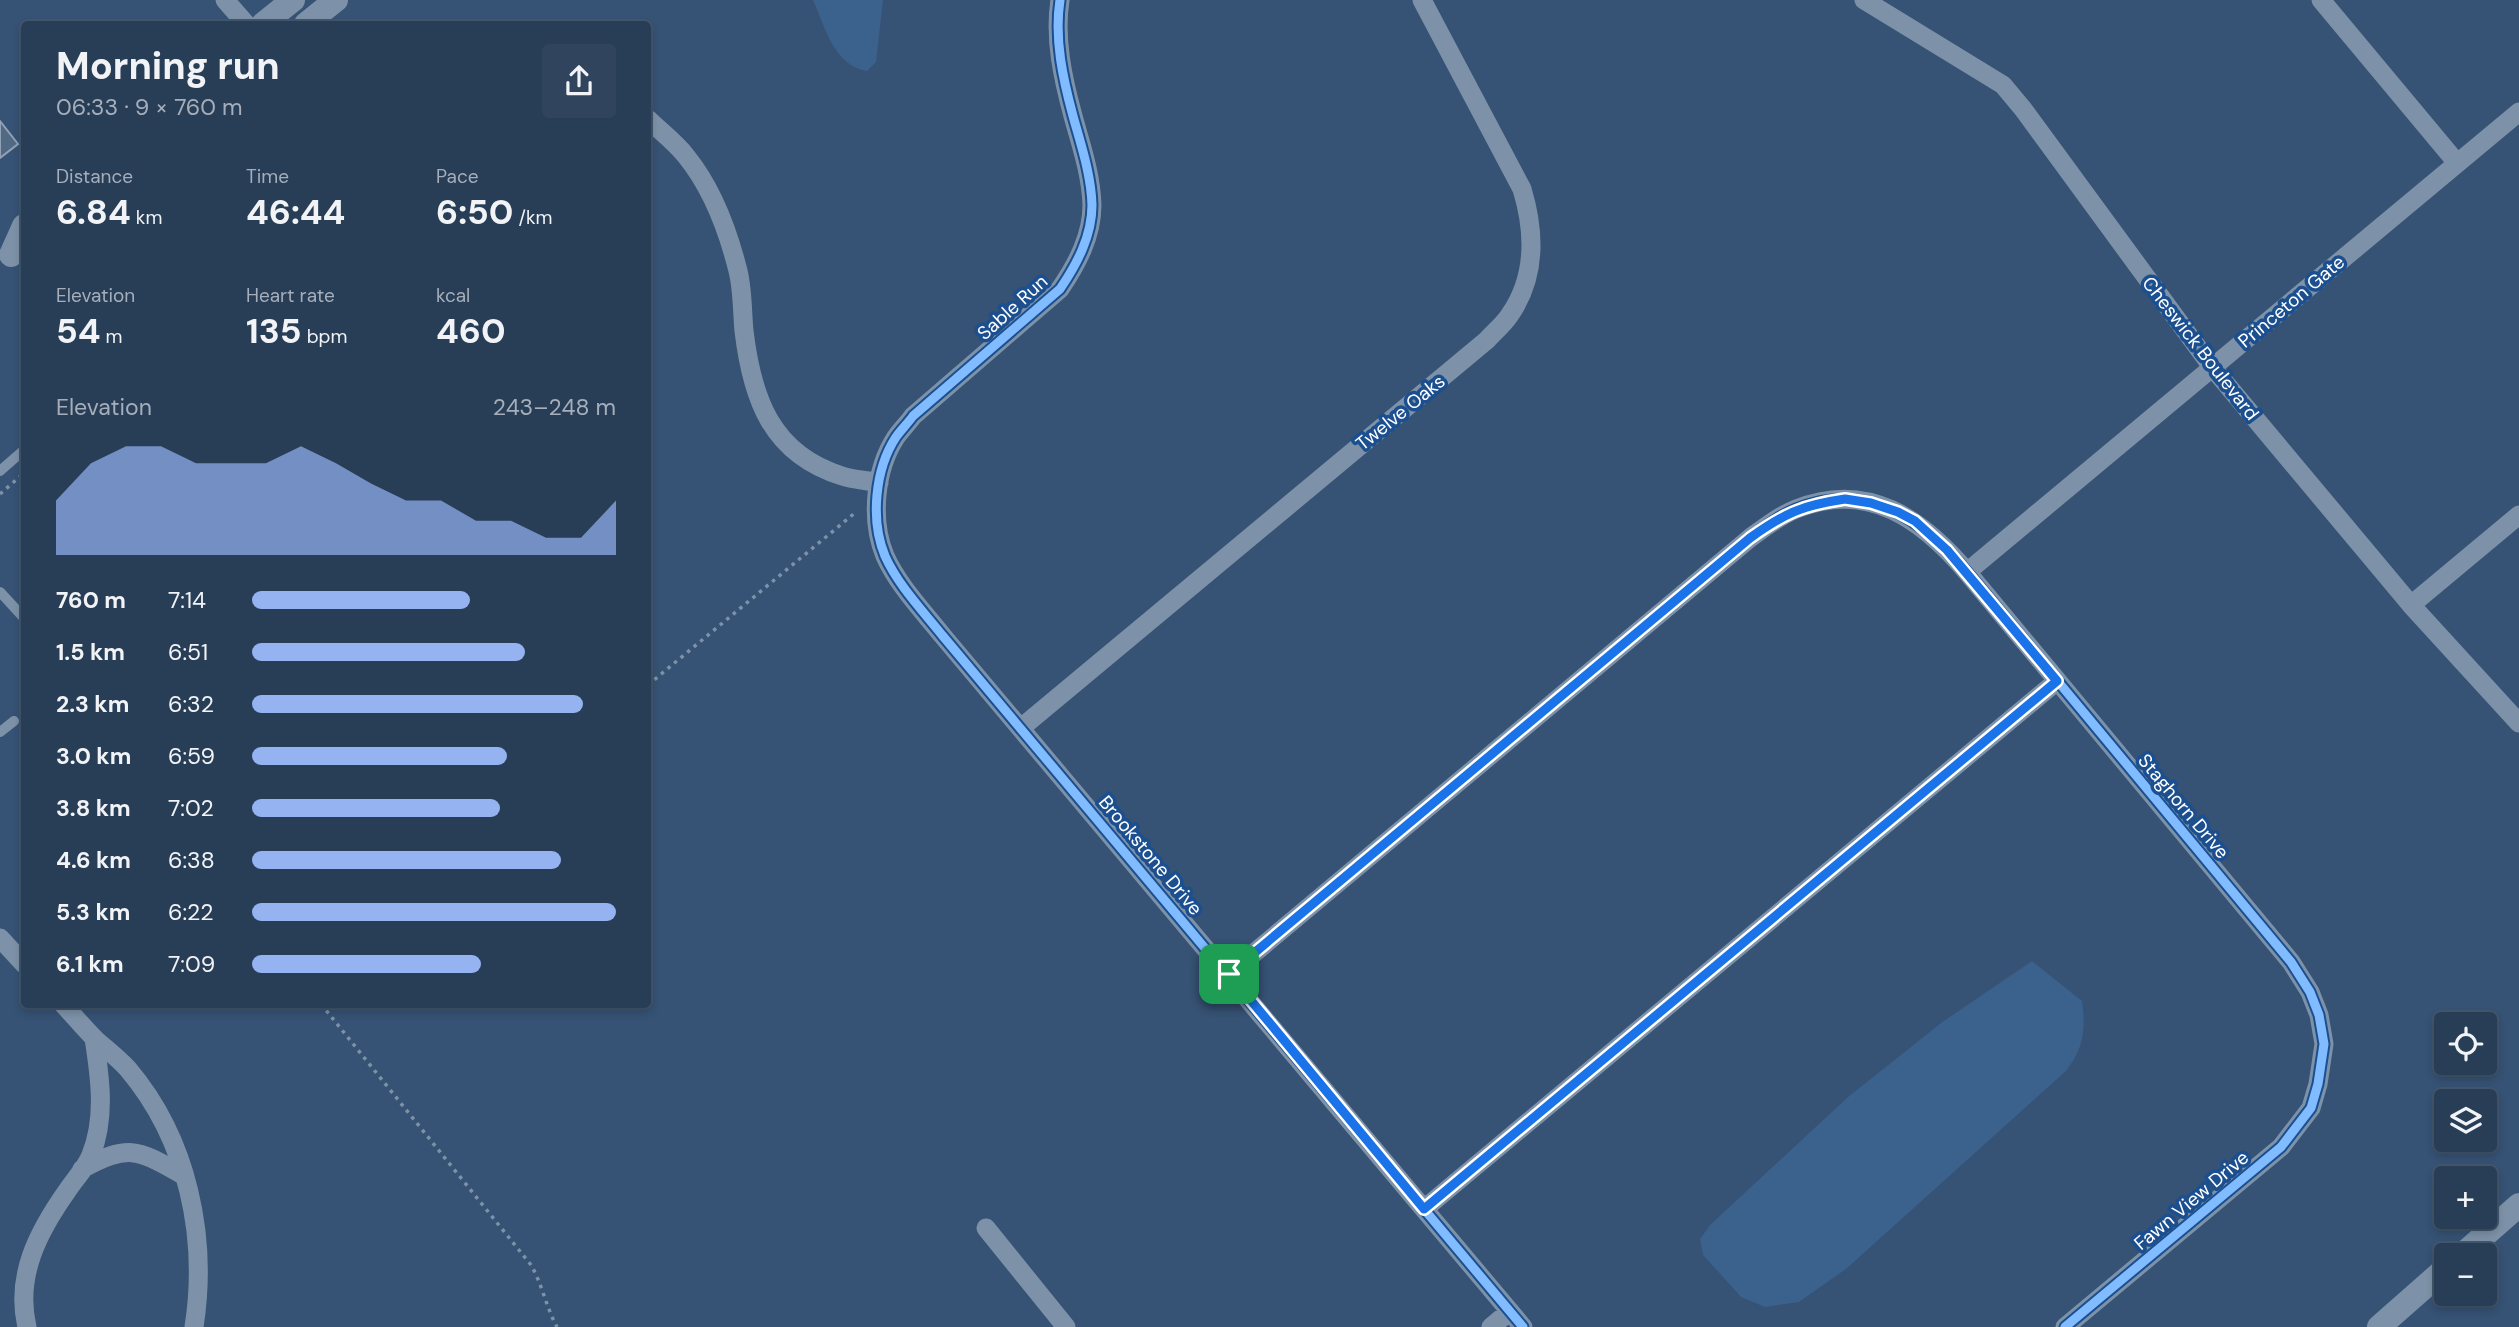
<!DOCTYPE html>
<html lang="en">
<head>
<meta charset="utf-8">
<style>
  body { margin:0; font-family:"DM Sans",sans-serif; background:#30455d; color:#f1f3f6; height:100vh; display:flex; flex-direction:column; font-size:26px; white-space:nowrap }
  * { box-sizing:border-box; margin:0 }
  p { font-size:23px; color:#a5aeba }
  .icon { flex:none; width:38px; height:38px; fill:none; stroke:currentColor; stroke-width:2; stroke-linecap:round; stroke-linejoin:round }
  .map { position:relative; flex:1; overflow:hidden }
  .drawer { position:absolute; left:21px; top:21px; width:630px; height:987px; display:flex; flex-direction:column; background:#283e57; border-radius:7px; box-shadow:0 4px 10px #0003,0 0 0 2px #44576d }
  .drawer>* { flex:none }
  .tools { position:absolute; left:2434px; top:1012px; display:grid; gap:14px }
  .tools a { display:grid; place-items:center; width:63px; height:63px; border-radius:7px; background:#283e57; box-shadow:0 4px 10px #0003,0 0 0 2px #44576d; font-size:35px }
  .pin { position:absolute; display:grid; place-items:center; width:60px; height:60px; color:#fff; margin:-30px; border-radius:14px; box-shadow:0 4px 10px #0006 }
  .round { display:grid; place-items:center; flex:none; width:74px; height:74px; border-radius:7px; background:#30455d }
  .overview { display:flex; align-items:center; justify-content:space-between; height:119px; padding:0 35px }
  h1 { font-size:38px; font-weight:700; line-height:52px }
  .metrics { display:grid; grid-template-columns:repeat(3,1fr); gap:10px; height:119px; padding:7px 35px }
  .metrics div { display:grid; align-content:center }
  .metrics b { font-size:35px; font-weight:700 }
  .metrics small { font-size:19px; font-weight:400 }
  .metrics p { font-size:19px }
  .chart { height:196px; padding:14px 35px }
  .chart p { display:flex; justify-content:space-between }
  .chart svg { width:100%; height:126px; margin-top:7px; fill:#95b2f1; opacity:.7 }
  ul { padding:0 35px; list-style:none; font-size:23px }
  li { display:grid; grid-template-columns:112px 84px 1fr; align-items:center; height:52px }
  li i { height:18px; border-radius:9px; background:#95b2f1 }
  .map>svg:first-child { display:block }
</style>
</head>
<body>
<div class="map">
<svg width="2519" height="1327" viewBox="0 0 2519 1327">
  <rect width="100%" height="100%" fill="#365274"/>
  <path fill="#3b618d" d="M813,0H883L876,62L867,71C834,66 825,27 813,0Z
    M2032,961L2082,1001C2086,1029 2084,1048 2066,1071L1846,1269L1799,1302L1765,1307L1741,1297L1703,1255L1700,1239L1710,1225L1848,1097L1941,1023Z"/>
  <path fill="#526984" stroke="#92a2b6" stroke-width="2" d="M0,121L18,144L0,158Z"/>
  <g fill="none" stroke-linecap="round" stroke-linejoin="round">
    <path stroke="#7d92a8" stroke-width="3.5" stroke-dasharray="3.5 5" stroke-linecap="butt" d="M0,494L24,473
      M648,685L856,512
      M321,1004L531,1265C542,1284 546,1307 557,1327"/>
    <path stroke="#7d92a8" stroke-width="10" d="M0,471L24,450
      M0,592L24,618
      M0,732L14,721"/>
    <path stroke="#7d92a8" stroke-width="19" d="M225,0L246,24
      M1060,0C1054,39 1063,79 1073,116C1081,145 1091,174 1092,205C1092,236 1077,264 1060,289L913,416C908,423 901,430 896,437C875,469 870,520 885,556C898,585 922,610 942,635L1523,1327
      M1864,0L2003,85L2023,109L2212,367L2411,605L2519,723
      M2321,0L2457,163
      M648,119C660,131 675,142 686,156C712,188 727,228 737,267C743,287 742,311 744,331C752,398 771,454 842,476C854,480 867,480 879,483
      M1967,572L2519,112
      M2411,605L2519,515
      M1021,728L1487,340C1494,332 1503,325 1509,316C1536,278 1535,232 1522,189L1422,0
      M0,938L24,964
      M1229,974L1750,538C1765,527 1779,516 1796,509C1868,480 1922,519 1967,572L2291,962L2310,992L2319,1015L2324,1044L2318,1084L2311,1108L2281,1147L2065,1327
      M63,1004C74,1016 84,1028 96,1040C106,1049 118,1058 128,1069C188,1140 208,1237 194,1327
      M82,1169C130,1143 138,1150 183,1175
      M1424,1209L2057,681
      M986,1228L1066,1327
      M27,1327C15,1276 38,1232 67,1191C74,1180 86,1168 91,1155C106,1117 100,1077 94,1038
      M1491,1327L1510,1311"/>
    <path stroke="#7d92a8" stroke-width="24" d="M263,24L293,0
      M306,24L336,0
      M11,255L24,226
      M2462,1255L2519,1205
      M2379,1327L2446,1268"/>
    <defs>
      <path id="cycleway" d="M1060,0C1054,39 1063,79 1073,116C1081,145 1091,174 1092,205C1092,236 1077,264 1060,289L913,416C908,423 901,430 896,437C875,469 870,520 885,556C898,585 922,610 942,635L1523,1327
        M1229,974L1750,538C1765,527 1779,516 1796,509C1868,480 1922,519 1967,572L2291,962L2310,992L2319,1015L2324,1044L2318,1084L2311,1108L2281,1147L2065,1327"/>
    </defs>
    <use href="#cycleway" stroke="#1b4f8f" stroke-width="13"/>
    <use href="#cycleway" stroke="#80bcff" stroke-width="9"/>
  </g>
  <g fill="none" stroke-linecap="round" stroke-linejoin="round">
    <defs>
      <path id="route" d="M1845,499L1871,503L1898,512L1915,521L1947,550L2057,681L1424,1209L1229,974L1750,538C1785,513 1803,505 1845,499Z"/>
    </defs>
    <use href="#route" stroke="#fff" stroke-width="14"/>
    <use href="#route" stroke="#1a73e8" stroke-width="9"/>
  </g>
  <g text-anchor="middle" stroke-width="7" stroke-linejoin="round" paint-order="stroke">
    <g font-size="19" fill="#fff" stroke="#1b4f8f">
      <text transform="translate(2291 301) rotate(-40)" y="7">Princeton Gate</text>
      <text transform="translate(1012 307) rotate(-42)" y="7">Sable Run</text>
      <text transform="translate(2201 348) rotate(52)" y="7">Cheswick Boulevard</text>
      <text transform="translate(1400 412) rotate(-39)" y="7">Twelve Oaks</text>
      <text transform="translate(2184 806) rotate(50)" y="7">Staghorn Drive</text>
      <text transform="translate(1151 855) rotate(50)" y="7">Brookstone Drive</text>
      <text transform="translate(2191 1200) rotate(-40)" y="7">Fawn View Drive</text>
    </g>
  </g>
</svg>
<div class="tools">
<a><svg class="icon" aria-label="locate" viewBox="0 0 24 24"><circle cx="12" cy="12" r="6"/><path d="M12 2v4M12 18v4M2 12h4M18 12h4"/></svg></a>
<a><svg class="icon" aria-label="layers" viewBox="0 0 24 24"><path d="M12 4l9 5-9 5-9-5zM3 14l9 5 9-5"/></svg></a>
<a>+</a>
<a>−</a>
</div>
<div class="pin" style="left:1229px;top:974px;background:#1e9e55"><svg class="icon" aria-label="arrive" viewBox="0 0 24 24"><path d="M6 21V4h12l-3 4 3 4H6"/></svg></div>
<section class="drawer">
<div class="overview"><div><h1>Morning run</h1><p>06:33 · 9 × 760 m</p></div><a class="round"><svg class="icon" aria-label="share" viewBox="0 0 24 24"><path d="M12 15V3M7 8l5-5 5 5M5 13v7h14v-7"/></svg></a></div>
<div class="metrics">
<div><p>Distance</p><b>6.84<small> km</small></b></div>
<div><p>Time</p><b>46:44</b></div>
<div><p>Pace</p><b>6:50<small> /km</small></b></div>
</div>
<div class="metrics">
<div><p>Elevation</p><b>54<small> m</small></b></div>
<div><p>Heart rate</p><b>135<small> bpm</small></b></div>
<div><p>kcal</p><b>460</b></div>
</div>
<div class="chart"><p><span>Elevation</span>243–248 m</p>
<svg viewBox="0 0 160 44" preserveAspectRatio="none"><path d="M0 44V25L10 12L20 6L30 6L40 12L50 12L60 12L70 6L80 12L90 19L100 25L110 25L120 32L130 32L140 38L150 38L160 25V44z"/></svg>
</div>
<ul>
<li><b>760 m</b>7:14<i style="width:60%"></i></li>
<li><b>1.5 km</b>6:51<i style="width:75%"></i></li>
<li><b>2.3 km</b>6:32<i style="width:91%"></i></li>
<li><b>3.0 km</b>6:59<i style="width:70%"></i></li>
<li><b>3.8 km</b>7:02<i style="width:68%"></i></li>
<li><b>4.6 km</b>6:38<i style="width:85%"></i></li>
<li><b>5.3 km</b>6:22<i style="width:100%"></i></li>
<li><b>6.1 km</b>7:09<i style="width:63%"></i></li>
</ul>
</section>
</div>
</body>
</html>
